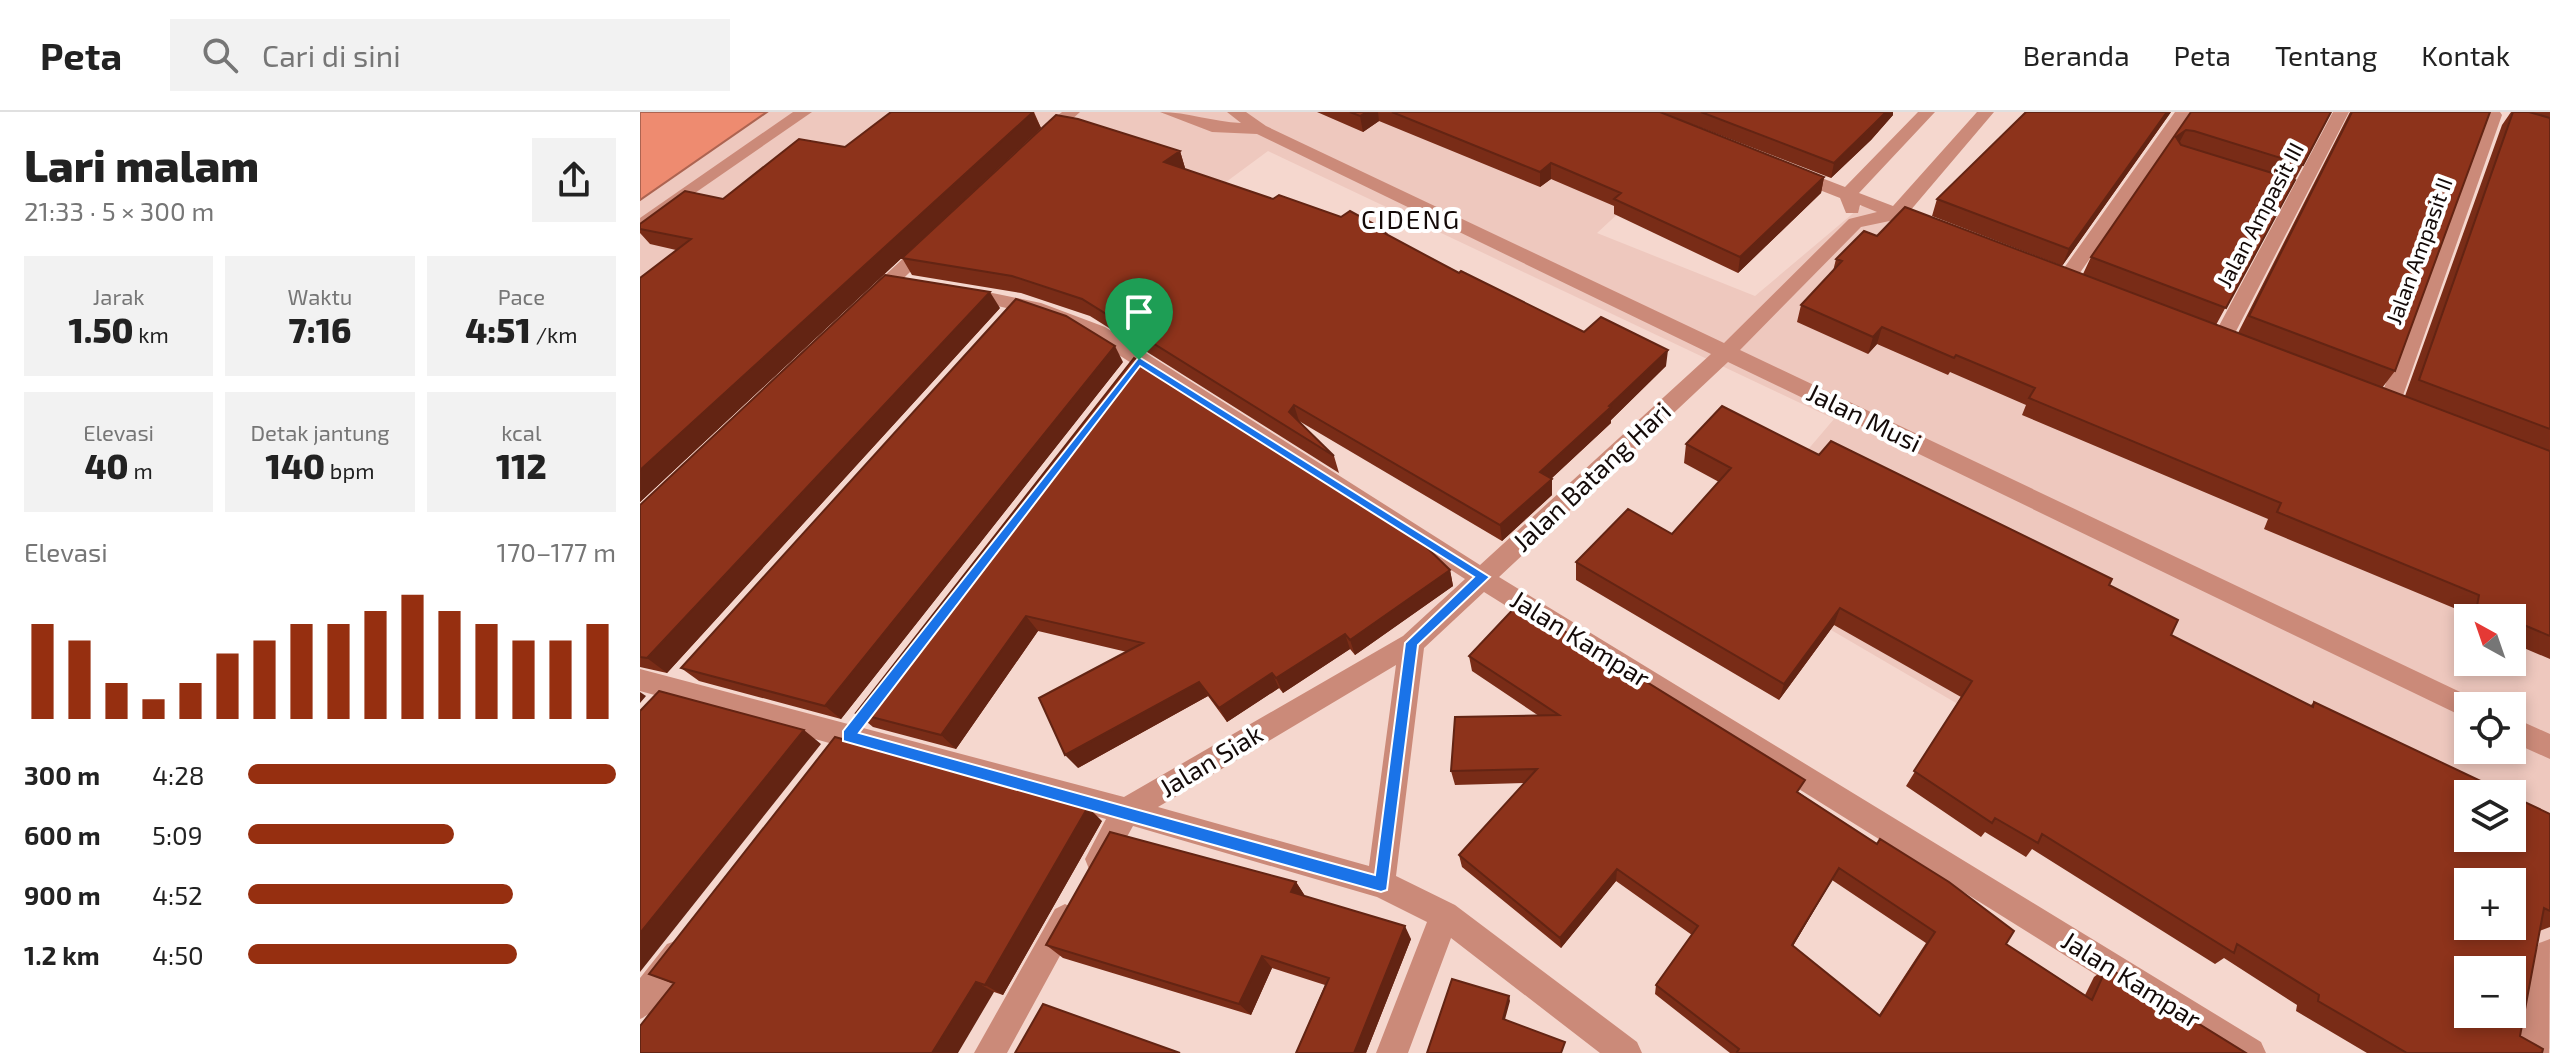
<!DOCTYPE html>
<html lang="id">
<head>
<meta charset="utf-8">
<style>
  body { margin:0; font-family:"Exo 2",sans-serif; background:#f2f2f2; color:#222; height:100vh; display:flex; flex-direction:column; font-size:30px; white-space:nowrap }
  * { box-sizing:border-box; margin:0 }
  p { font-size:26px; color:#767676 }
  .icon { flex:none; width:44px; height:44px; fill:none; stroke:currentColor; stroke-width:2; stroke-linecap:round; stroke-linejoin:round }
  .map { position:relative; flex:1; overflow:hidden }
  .drawer { display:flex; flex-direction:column; background:#fff; width:640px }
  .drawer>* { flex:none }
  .needle { width:52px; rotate:320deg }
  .controls { position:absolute; left:1814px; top:492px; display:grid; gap:16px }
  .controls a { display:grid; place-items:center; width:72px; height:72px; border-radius:0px; background:#fff; box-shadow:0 4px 12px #0003; font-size:40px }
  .pin { position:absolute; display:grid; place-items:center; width:68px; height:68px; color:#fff; margin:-82px -34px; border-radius:50% 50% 50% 0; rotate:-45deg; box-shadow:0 0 8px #0007 }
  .pin .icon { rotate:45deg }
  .round { display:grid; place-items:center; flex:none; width:84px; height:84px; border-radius:0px; background:#f2f2f2 }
  .overview { display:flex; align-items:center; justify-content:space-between; height:136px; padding:0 24px }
  h1 { font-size:44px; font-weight:800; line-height:60px }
  .metrics { display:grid; grid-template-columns:repeat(3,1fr); gap:12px; height:136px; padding:8px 24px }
  .metrics div { display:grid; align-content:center; border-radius:0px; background:#f2f2f2; text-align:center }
  .metrics b { font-size:34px; font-weight:800 }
  .metrics small { font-size:22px; font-weight:400 }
  .metrics p { font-size:22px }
  .chart { height:224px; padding:16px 24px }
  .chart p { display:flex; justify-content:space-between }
  .chart svg { width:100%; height:144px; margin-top:8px; stroke:#962f10; stroke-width:6 }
  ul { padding:0 24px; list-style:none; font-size:26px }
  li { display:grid; grid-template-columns:128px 96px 1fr; align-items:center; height:60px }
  li i { height:20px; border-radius:10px; background:#962f10 }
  header { display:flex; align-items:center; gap:48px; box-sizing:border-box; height:112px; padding:0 40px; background:#fff; border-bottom:2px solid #e0e0e0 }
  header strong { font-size:38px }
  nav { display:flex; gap:44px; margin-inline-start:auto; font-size:28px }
  .search { width:560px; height:72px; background:#f2f2f2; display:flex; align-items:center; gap:20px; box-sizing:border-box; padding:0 28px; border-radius:0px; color:#767676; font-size:30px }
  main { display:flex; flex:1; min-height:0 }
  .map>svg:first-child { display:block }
</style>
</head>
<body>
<header>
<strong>Peta</strong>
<div class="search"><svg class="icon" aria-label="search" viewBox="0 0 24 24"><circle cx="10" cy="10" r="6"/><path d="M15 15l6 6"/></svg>Cari di sini</div>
<nav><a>Beranda</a><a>Peta</a><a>Tentang</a><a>Kontak</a></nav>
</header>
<main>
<section class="drawer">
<div class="overview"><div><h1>Lari malam</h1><p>21:33 · 5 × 300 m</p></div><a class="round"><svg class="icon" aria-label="share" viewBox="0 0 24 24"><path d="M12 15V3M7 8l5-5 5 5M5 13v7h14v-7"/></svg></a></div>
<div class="metrics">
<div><p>Jarak</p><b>1.50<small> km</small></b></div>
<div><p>Waktu</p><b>7:16</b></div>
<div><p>Pace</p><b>4:51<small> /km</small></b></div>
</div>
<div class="metrics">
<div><p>Elevasi</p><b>40<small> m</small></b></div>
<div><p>Detak jantung</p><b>140<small> bpm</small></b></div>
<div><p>kcal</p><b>112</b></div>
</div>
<div class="chart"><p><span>Elevasi</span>170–177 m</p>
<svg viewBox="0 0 160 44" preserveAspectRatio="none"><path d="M5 44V15M15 44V20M25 44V33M35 44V38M45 44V33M55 44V24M65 44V20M75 44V15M85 44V15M95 44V11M105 44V6M115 44V11M125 44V15M135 44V20M145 44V20M155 44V15"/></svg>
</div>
<ul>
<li><b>300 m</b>4:28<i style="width:100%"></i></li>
<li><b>600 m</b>5:09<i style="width:56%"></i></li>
<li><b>900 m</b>4:52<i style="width:72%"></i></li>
<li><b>1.2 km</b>4:50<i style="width:73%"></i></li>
</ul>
</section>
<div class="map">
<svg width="1910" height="941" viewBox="0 0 1910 941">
  <rect width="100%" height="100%" fill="#f5d7ce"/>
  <path fill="#eec8be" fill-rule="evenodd" d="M0,0H876L1021,62L957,121L1115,184L1230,87L1910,354V937L1849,902H1872V858H1828V890L1073,449L1194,307L628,39L460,163L338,82L242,72L0,278ZM1828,506H1872V550H1828ZM1828,594H1872V638H1828ZM1828,682H1872V726H1828ZM1828,770H1872V814H1828Z"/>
  <path fill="#ee8b70" stroke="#ad6451" stroke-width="2" d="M0,0H127L0,88Z"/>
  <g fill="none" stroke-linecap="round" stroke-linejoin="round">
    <path fill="#cb8a79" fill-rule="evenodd" d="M153,0H172L0,119V106Z
      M422,0H440L407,30H395L393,26L395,22Z
      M520,0C548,0 573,10 601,11L587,0H606L626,14L1084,231L1209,107L1237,100L1220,93L1218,101H1206L1200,86L1149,66L1146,62L1149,58H1161L1205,75L1278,0H1295L1219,81L1253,94L1337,0H1354L1264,106L1221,115L1100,238L1837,588L1840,594H1828V607L1088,250L859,465L1621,930L1626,941H1581L844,480L784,536L756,764L815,793L997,930L1002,941H960L811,826L768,941H736L787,810L737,785L493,714L469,757L459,761L449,757L445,747L466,707L0,579V557L484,685L763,524L825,467L451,225L390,201L316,185L313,181L316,177L323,175L401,191L465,215L840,453L1071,242L617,22L572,20ZM756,553L729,754L518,695Z
      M1535,0H1551L1433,171H1419L1417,167L1419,163Z
      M1693,0H1709L1592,227L1582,234L1575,232L1572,227Z
      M1848,0H1860L1862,3L1760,292L1756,297H1742L1738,292Z
      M290,125L296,127L299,131L296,135L240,189H226L223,185L226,181L284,127Z
      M1872,605L1910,622V647L1872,630Z
      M425,792L435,797L440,807L367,941H334L415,797Z
      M1910,827L1909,941H1877L1895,842L1899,831Z
      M38,828L49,832L53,843C44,864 21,898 0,907V866L27,832Z"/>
  </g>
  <path fill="#792c17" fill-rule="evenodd" d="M251,0H394L401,16L0,390V166L36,138L10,132L0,121V112L83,87L205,35Z
    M677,0H1253V3L1231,28L1191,66L1038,7L1184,65L1181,81L1098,161L974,102V94L911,67L900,75L739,9L723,20Z
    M1531,0L1422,154L1292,104L1297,87Z
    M1551,0L1663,53L1576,213L1598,221L1710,0H1850L1755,259L1742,276L1765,284L1862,13L1871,0H1910V547L1872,531V506H1828V513L1818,509L1821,499L1624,417L1628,407L1382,303L1386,293L1310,260L1308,263L1237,232L1228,242L1157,210L1161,193L1193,159L1196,147L1237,124L1443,162L1451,145Z
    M540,39L545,56L544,57L633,87L701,105L747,119L748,124L819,161L944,220L1026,254L971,308V311L911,367L912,383L862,429L659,309L694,344L699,361L450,204L381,181L272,163L262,146Z
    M360,196L27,561L0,555V393Z
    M494,246L810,458L813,474L715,543L710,537L643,581L639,576L587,610L568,584L438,656L487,540L398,519L316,637L233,615L216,601Z
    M483,250L201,607L59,569L41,556Z
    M1046,332L1179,343L1469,473L1531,523L1670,594L1674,590L1910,702V815L1899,819L1880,924L1902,941H1727L1656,899L1657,893L1584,846L1575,852L1392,737L1386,745L1345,720L1341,725L1266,674L1321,585L1194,513L1139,588L936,468V450L1032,422L1079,370L1044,351Z
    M829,544L1160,681L1366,832L1445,883L1454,865L1467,855L1606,941H1090L1015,882L1016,873L1052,823L976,769L921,836L822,755L819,743L884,671L815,673L811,659L899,604L832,559ZM1192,768L1286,831L1239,903L1153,834Z
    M462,709L363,883L354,880L34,872L9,862Z
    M656,770L665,784L771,827L726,941H656L685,873L632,856L611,903L423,846L406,833Z"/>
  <path fill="#632413" d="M393,0L401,16L0,390V358Z
    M727,0H738L739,9L723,20L720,4Z
    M1246,0H1253V3L1231,28L1191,66L1194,51Z
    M1527,0H1531L1422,154L1429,137Z
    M1546,18L1537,35L1536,25Z
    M540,39L545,56L530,67L524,50Z
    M911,51V67L900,75V60Z
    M1184,65L1181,81L1098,161L1100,145Z
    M350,180L360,196L27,561L7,546Z
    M1242,215L1237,232L1228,242L1233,225Z
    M475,234L483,250L201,607L185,594Z
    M1028,238L1026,254L971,308V311L901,376L900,360Z
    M654,293L659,309L654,316L649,300Z
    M912,367V383L862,429L860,413Z
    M810,458L813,474L715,543L710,528Z
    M1200,496L1194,513L1139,588L1144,572Z
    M386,504L398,519L316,637L301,623Z
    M705,522L710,537L643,581L636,566Z
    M632,561L639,576L587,610L579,596Z
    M559,570L568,584L438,656L425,643Z
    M0,580L6,584L0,591Z
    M164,618L181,632L0,860V821Z
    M448,695L462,709L363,883L345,873Z
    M1199,756L1192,768L1147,844L1152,833Z
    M977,757L976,769L921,836L920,826Z
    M656,770L665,784L651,780Z
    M765,814L771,827L726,941H714Z
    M622,844L632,856L611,903L599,892Z
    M336,870L354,880L318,941H292Z
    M869,884L870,889L864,911L863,907Z"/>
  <path fill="#8d331b" stroke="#632413" stroke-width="2" fill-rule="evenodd" d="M251,0H393L0,358V166L51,127L0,117V112L45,79L83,87L159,27L205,35Z
    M710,0H727L720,4Z
    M752,0H1020L1184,65L1100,145L974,87L981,81L911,51L900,60Z
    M1061,0H1246L1234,12L1194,51Z
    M1386,0H1527L1429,137L1297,87Z
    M1551,0H1691L1663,53L1554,19L1546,18L1536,25L1541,33L1655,68L1586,196L1451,145Z
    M1712,0H1850L1755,259L1609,204Z
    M1873,0H1889L1910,6V317L1779,268Z
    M416,3L438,7L540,39L524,50L633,87L639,83L701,105L710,99L747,119L744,121L819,161L821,159L944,220L961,205L1028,238L969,294L971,295L900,360L912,367L860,413L654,293L649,300L694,344L442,187L372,164L262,146Z
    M1265,95L1910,339V524L1872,508V506H1867L1837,494L1839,483L1637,400L1641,391L1389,286L1395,276L1316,243L1314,246L1242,215L1233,225L1161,193L1202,149L1196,147L1224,119L1237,124Z
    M245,163L350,180L7,546L0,545V393Z
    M376,187L426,204L475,234L185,594L41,556Z
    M494,246L778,427L810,458L710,528L705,522L636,566L632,561L579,596L559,570L425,643L399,586L503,531L386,504L301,623L216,601Z
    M1082,294L1179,343L1191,329L1472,467L1469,473L1538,508L1531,523L1673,595L1674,590L1868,682H1828V726H1872V684L1910,702V799L1904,796L1880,924L1903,937L1902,941H1767L1678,889L1679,883L1597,832L1594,841L1402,722L1398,731L1355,706L1352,711L1274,659L1332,569L1200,496L1144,572L936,450L988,397L1032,422L1091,356L1046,332ZM1828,770H1872V814H1828ZM1828,858H1872V902H1828Z
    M879,491L1165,668L1157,680L1237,732L1240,727L1309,770L1374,819L1366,832L1452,888L1467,855L1606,941H1099L1097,940L1099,937L1016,873L1058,814L977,757L920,826L819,743L897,657L811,659L815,605L919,603L829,544ZM1199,756L1295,820L1240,904L1152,833Z
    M19,579L164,618L0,821V599Z
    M195,625L448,695L345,873L336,870L292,941H0V914L34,871L9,862Z
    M470,720L656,770L651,780L765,814L714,941H656L689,866L622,844L599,892L406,833Z
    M812,867L869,884L863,907L925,930L921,941H787Z
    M403,892L540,941H375Z"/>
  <path fill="#1a73e8" stroke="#fff" stroke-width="2" fill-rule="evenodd" d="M499,245L850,465L778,533L747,778L741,780L203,629V619ZM500,254L834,465L765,531L735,763L219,621Z"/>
  <g text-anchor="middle" stroke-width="8" stroke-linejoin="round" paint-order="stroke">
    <g font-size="22" fill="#140a08" stroke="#fff">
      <text transform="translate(1620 103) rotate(-62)" y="8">Jalan Ampasit III</text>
      <text transform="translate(1779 139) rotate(-70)" y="8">Jalan Ampasit II</text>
    </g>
    <g font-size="26" letter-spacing="2" fill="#140a08" stroke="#fff">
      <text x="771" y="117">CIDENG</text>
    </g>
    <g font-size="26" fill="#140a08" stroke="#fff">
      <text transform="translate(1224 306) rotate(26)" y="9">Jalan Musi</text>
      <text transform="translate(952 365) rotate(-43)" y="9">Jalan Batang Hari</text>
      <text transform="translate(940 527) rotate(32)" y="9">Jalan Kampar</text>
      <text transform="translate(571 649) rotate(-31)" y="9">Jalan Siak</text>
      <text transform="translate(1491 868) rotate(32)" y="9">Jalan Kampar</text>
    </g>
  </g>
</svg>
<div class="controls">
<a><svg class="needle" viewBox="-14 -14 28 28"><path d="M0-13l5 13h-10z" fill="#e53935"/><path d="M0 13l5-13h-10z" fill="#767676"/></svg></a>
<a><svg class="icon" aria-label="locate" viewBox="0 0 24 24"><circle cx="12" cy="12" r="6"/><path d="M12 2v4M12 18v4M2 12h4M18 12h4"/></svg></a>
<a><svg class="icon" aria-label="layers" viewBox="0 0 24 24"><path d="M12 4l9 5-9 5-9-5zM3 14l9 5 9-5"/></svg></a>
<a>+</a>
<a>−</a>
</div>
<div class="pin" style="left:499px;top:248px;background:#1e9e55"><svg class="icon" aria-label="arrive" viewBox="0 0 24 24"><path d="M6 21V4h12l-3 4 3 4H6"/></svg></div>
</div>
</main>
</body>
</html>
